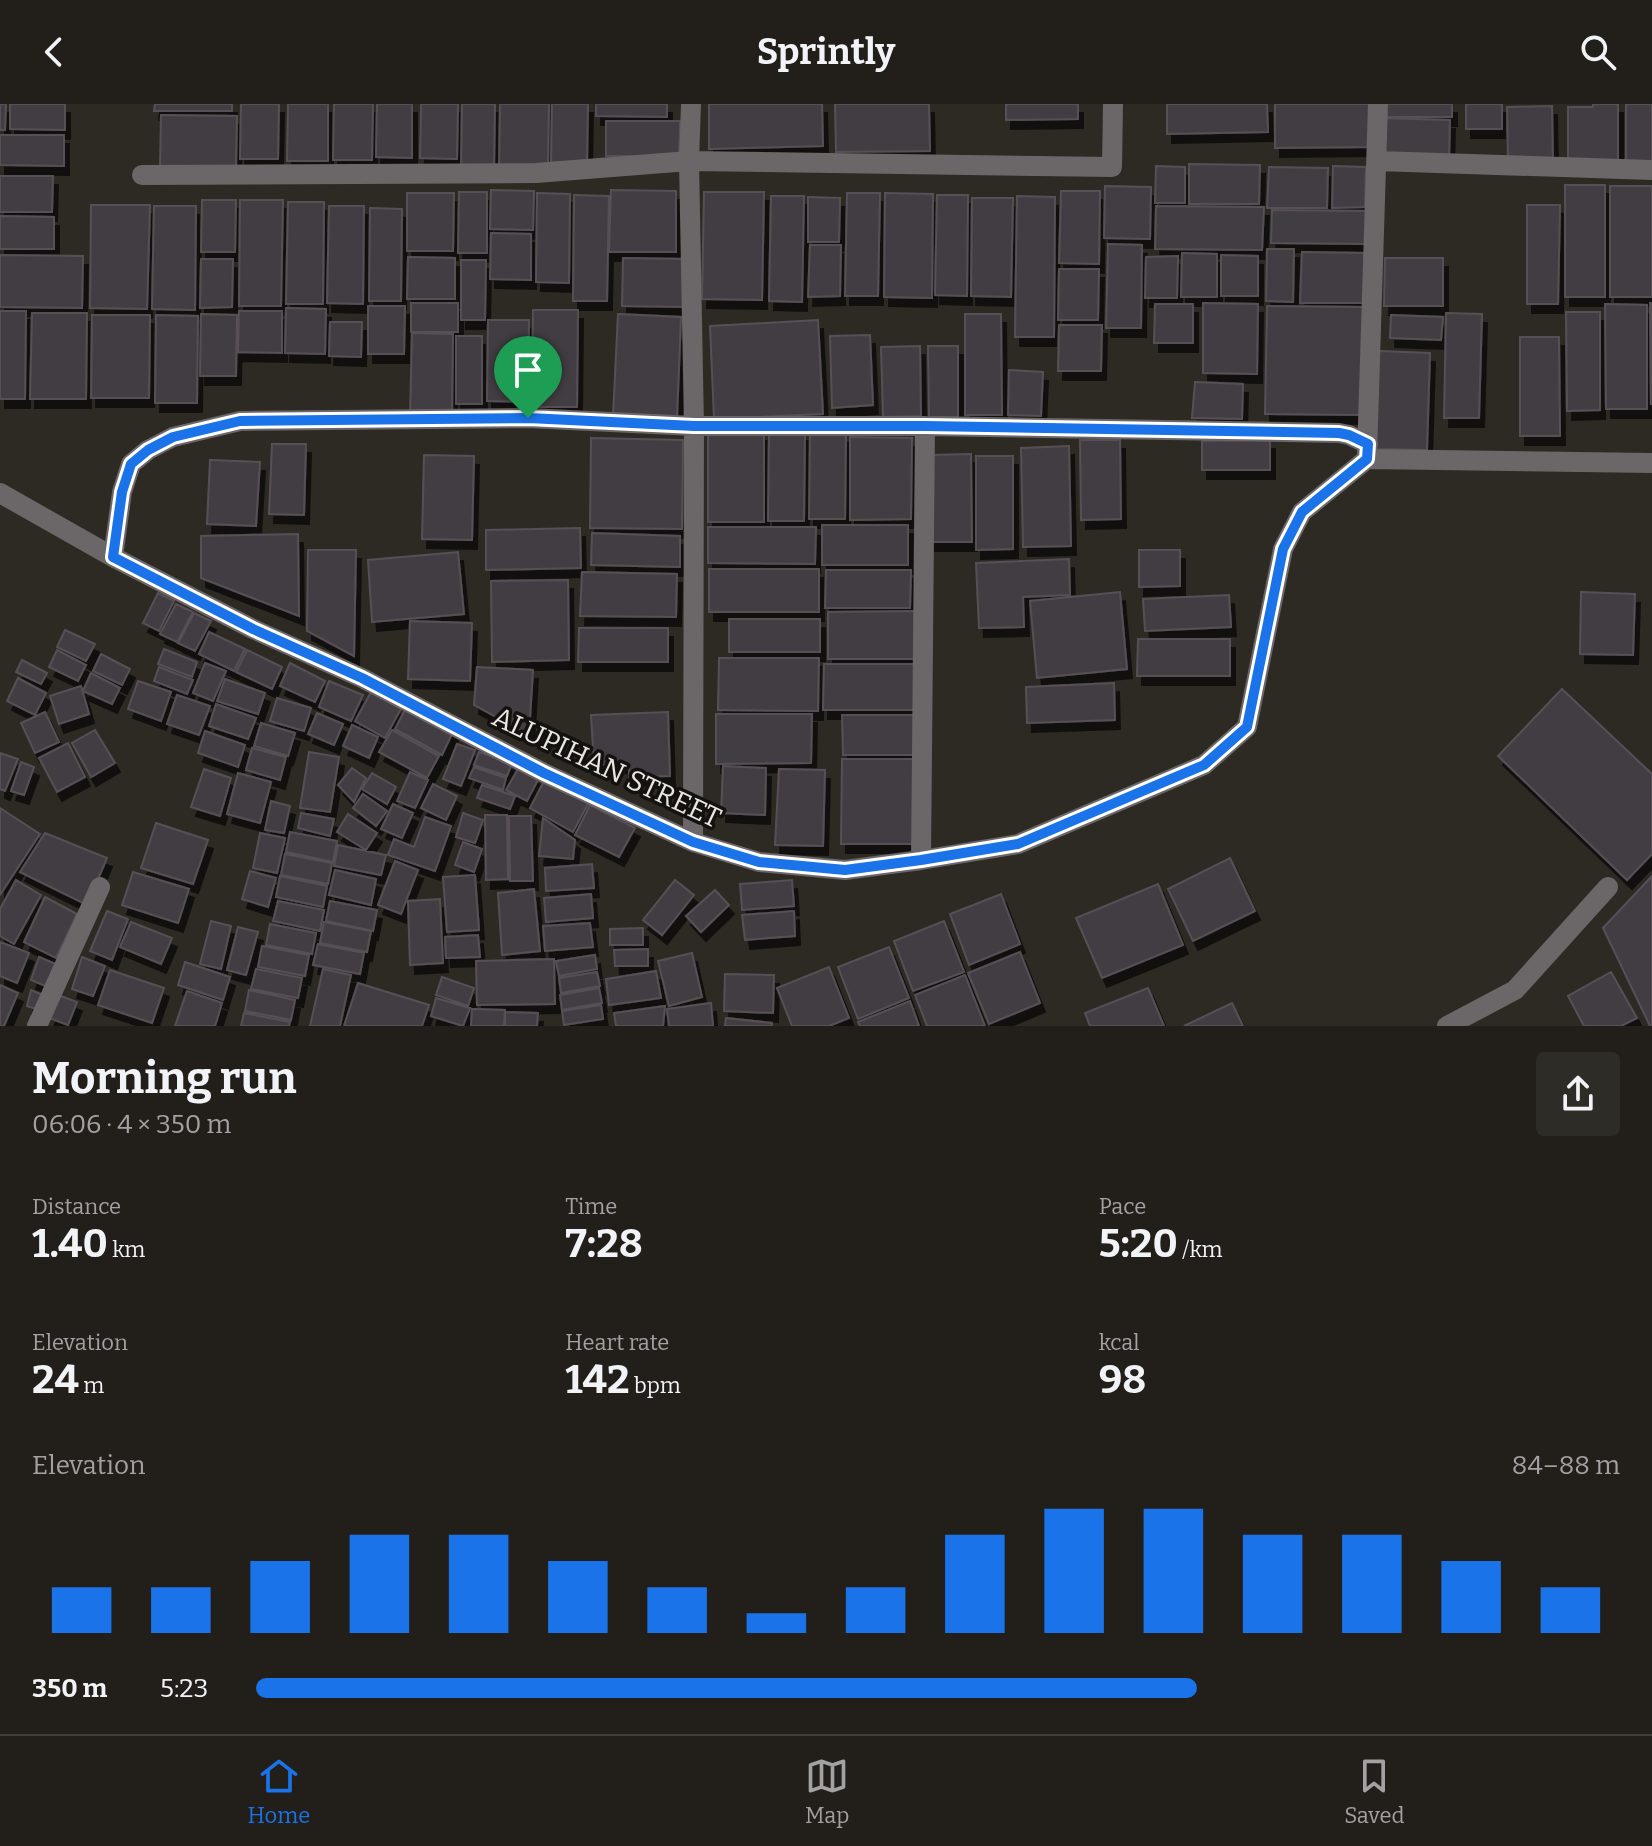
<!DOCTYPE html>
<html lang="en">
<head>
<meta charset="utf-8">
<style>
  body { margin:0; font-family:Bitter,serif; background:#2e2c27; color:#f1f3f6; height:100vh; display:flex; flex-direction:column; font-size:30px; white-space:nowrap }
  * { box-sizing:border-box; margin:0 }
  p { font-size:26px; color:#a2a2a2 }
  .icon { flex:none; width:44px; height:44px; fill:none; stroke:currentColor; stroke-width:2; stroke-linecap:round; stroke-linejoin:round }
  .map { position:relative; height:922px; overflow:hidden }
  .details { display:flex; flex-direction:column; background:#221f1a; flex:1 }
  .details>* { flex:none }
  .pin { position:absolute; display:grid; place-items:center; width:68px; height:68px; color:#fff; margin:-82px -34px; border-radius:50% 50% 50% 0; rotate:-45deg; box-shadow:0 0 8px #0007 }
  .pin .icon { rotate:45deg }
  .round { display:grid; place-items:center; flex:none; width:84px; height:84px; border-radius:8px; background:#2e2c27 }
  .overview { display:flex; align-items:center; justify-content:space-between; height:136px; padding:0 32px }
  h1 { font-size:44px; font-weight:700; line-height:60px }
  .metrics { display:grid; grid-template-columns:repeat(3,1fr); gap:12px; height:136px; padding:8px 32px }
  .metrics div { display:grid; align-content:center }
  .metrics b { font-size:40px; font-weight:700 }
  .metrics small { font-size:22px; font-weight:400 }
  .metrics p { font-size:22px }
  .chart { height:224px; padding:16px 32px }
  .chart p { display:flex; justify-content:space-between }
  .chart svg { width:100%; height:144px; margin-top:8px; stroke:#1a73e8; stroke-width:6 }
  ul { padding:0 32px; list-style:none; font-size:26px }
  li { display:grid; grid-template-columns:128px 96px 1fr; align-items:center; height:60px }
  li i { height:20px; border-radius:10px; background:#1a73e8 }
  header { display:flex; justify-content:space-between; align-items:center; height:104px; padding:0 32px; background:#221f1a; font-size:36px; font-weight:700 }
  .menu { display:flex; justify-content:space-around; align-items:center; height:112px; border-top:2px solid #3f3d39; background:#221f1a; font-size:22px; color:#a2a2a2 }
  .menu a { display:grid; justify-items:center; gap:4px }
  .menu .selected { color:#1a73e8 }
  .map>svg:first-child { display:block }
</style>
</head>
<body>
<header><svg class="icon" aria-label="back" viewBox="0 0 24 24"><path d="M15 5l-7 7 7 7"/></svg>Sprintly<svg class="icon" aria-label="search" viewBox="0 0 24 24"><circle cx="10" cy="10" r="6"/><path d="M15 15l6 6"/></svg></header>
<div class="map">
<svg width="1652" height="922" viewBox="0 0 1652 922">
  <defs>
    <filter id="shadow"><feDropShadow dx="5" dy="9" stdDeviation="0" flood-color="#0009"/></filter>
  </defs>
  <rect width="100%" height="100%" fill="#2d2923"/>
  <path fill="#433d42" stroke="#575056" stroke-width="2" filter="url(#shadow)" d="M0,0H6L5,26H0Z
    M10,0H65V26L10,25Z
    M155,0H232V7H154Z
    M241,0H279L278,55H240Z
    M288,0H328V57H287Z
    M334,0H373L372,56H333Z
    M377,0H412V54L376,53Z
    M421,0H458L457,55L420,54Z
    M462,0H495L494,65L461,64Z
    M500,0H549L548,65L499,64Z
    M552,0H588L587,59L551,58Z
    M596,0H667V13L596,12Z
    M709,0H822L823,42L709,45Z
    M835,0H929L930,47L836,48Z
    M1006,0H1078V15L1006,16Z
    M1167,0H1267L1268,28L1167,30Z
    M1275,0H1373L1374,43L1275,44Z
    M1382,0H1452V13H1382Z
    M1466,0H1502V25H1466Z
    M1593,0H1618V61H1568V3H1593Z
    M1626,0H1652V58H1626Z
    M1552,2L1553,57L1508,58L1507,3Z
    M161,11L237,12L236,63H160Z
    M1381,14L1450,16L1449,56L1380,54Z
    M606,17H680L679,52H606Z
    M0,31H64V62L0,61Z
    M1189,60L1260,61L1259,100H1189Z
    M1156,62L1185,63V99H1155Z
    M1333,62L1366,63L1365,103L1332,104Z
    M1269,63L1328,64L1327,104H1267Z
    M0,72H53L52,108H0Z
    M1565,81H1605V193H1565Z
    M1105,82L1151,83L1150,135L1104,134Z
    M1610,82H1652V193H1610Z
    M491,86L534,87L533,126L490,125Z
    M611,86L676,87V148H609Z
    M1061,87H1100L1099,160L1059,159Z
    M459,88H487V149H458Z
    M704,88H764L762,196L702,195Z
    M407,89H454L453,147H407Z
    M537,89L570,90L569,179L536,178Z
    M847,89H880L878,192H845Z
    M885,89L933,90L932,194L884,193Z
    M574,91L609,92L607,197H573Z
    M937,91H968L967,192L935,191Z
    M771,92H804L802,198L769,197Z
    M1017,92L1055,93L1054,233H1015Z
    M808,93L840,94L839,138H808Z
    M972,94H1013L1011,193L971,192Z
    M202,96H236L235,148H201Z
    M240,96H283L281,202H239Z
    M288,98H324L323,200H286Z
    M91,101H150L147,205L90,204Z
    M1527,101H1560L1558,200H1527Z
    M154,102H196L195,206L152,205Z
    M329,102H364L363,200L327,199Z
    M1156,102L1264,103L1262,146L1155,145Z
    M370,104L402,105L401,197H369Z
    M1272,106L1368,107V140L1271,139Z
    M0,112L54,113V145H0Z
    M491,129L531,130V176L490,175Z
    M1108,140L1142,141L1141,224H1106Z
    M810,141H841L840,192L808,193Z
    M1267,145H1294L1293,198L1266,197Z
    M1302,148L1364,149V199H1300Z
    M1182,149L1217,150V193H1181Z
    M0,151L83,152L82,204L0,203Z
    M1221,151L1258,152V192H1221Z
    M1178,152L1177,194H1145L1146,153Z
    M408,153L455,154V195H407Z
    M623,154L686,155L685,203L622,202Z
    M1385,154H1443V202H1384Z
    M201,155H233L232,203L200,204Z
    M461,156H486L485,216H461Z
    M1059,165H1099L1098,216H1058Z
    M411,199H458V228H411Z
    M1203,199L1258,200L1257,270L1203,269Z
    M1650,199H1652L1651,301Z
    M1155,200H1193V239H1154Z
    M1605,200L1647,201V305H1606Z
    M368,202H405L404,250H368Z
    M1267,202L1363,203L1362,311L1265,310Z
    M286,204L326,205L325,250L285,249Z
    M533,206H578L577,303H532Z
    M0,207H26L25,295H0Z
    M239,207H282V249L238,248Z
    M1566,208H1600V306L1567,307Z
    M32,209H87L86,295H30Z
    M1446,209L1482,210L1479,314H1444Z
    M201,210L237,211L236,272H200Z
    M618,210L681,213L677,314L613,312Z
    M965,210H1001L1002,311H965Z
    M92,211H150L149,294H91Z
    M156,211L198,212L197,299H155Z
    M1391,211L1443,213L1441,236L1390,234Z
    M488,216H529L528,298L487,297Z
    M818,216L823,310L714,315L710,222Z
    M330,218H362L361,253L329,252Z
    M1059,221H1102L1101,267H1058Z
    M412,229L453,230L452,313L410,312Z
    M870,231L873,301L832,304L830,232Z
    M456,232H482V300H456Z
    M1520,233H1559L1560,332H1520Z
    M920,242L921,312L883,313L881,243Z
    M928,242H958V313H929Z
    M1379,247L1430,249L1427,346L1375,345Z
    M1009,266L1043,268L1041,312L1008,311Z
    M1195,278L1243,280L1242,315L1192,314Z
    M708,328H764V418H708Z
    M769,328H805L804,417H768Z
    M810,330H846L845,415H809Z
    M850,333L912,334L911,415L850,416Z
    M591,334L683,336L682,425L590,424Z
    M1080,336H1120L1121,415L1081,416Z
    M1270,336V366H1202V337Z
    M272,340H306L304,411L269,410Z
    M1069,342L1071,442L1023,443L1021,344Z
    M971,350L972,438H930L929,351Z
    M424,351L474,352L472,436L422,435Z
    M976,352H1013V445L976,446Z
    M210,356L260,358L256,422L207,420Z
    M822,421H908V461H822Z
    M708,423H816L815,460L708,459Z
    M580,424L581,464L486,466V426Z
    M592,429L680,432V463L591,461Z
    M298,430L299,512L201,474V432Z
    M308,446H356L354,552L307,527Z
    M1139,446H1180V482L1139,483Z
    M458,448L464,510L372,518L368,456Z
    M1069,455L1070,491L1023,493L1024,523L979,524L976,459Z
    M709,465H819V508H709Z
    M826,466H911L910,504H825Z
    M582,468L677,470L676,513L580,512Z
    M568,476L569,556L492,558L491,477Z
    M1120,488L1127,565L1037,574L1030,497Z
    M1581,488L1635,490L1633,551L1580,550Z
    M158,489L174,497L159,527L143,519Z
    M1229,491L1231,523L1145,527L1143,495Z
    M176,500L193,508L177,538L160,530Z
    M918,507L917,555H828V508Z
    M194,509L211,517L195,547L178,539Z
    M729,515H820V548H729Z
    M410,517L472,519L470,577L408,575Z
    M579,524H668V558H578Z
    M65,526L95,540L86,557L57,543Z
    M209,528L245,545L234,567L199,550Z
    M1138,535H1230V572H1137Z
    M164,545L197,558L192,573L158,560Z
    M57,546L86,561L78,577L49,563Z
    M247,546L282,563L272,585L236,568Z
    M101,550L130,565L122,581L93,567Z
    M719,554H819L818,607L718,606Z
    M22,556L47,569L41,580L16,568Z
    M205,559L226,567L213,597L193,589Z
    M290,559L325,577L315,598L280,582Z
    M824,560H916L915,606H823Z
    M159,563L193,576L187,590L154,577Z
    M477,563L533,566L529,631L474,601Z
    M91,569L120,584L112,600L83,587Z
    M18,574L46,589L35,611L7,597Z
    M225,575L265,589L258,610L217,597Z
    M138,577L171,588L161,617L128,605Z
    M329,577L363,591L351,617L319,603Z
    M1114,579L1115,616L1027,619L1026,583Z
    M81,582L89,610L59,620L50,592Z
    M1562,585L1652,670V750L1627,776L1498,652Z
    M371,588L401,605L385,634L355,617Z
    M177,591L210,602L199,631L167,620Z
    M277,594L311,604L304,627L270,617Z
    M216,600L256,614L248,635L209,622Z
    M407,602L453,628L442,651L395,625Z
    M45,608L59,638L35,649L21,619Z
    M668,608L670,672L629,673V660L594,661L591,611Z
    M317,609L343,620L334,641L308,630Z
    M716,610H812L811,659L716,660Z
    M842,611H914V651H843Z
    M261,619L295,629L288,652L254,642Z
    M352,621L378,633L369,654L343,642Z
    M95,626L115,659L91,673L72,639Z
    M392,626L439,652L427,674L379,648Z
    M205,627L245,641L238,663L198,649Z
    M68,639L85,673L57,688L39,654Z
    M457,640L475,646L461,682L443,675Z
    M252,644L286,653L280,676L246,666Z
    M309,648L339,653L330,708L300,704Z
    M479,648L512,659L507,672L474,661Z
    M0,649L18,655L5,687L0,685Z
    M842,655H913V740H841Z
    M21,658L34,663L24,691L11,687Z
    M723,662L766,664L765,711L721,709Z
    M474,663L506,674L503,686L469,674Z
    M519,663L539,674L527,697L506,686Z
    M352,664L366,674L354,698L338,681Z
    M204,665L231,674L220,712L191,703Z
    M779,665L825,666L823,742L775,741Z
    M410,668L428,676L415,704L397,697Z
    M238,669L271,678L260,719L227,710Z
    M372,669L396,683L387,700L362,685Z
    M545,675L589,698L573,728L530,704Z
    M433,680L457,692L446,716L421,704Z
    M482,681L515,692L510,705L477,694Z
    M363,690L387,707L376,722L353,704Z
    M271,697L290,702L284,729L265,726Z
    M393,700L413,709L402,734L381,725Z
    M590,701L635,724L619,753L575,731Z
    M0,704L40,730L0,791Z
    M301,709L334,715L330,732L298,724Z
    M463,709L483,716L475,739L456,733Z
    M348,710L377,729L366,746L337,728Z
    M485,711H507L508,775L486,776Z
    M509,712H531L533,777H510Z
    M425,713L451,722L435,767L388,751L394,735L414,743Z
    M543,714L575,736L573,755L539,752Z
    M156,719L208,736L193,780L141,764Z
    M290,728L337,737L333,758L286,748Z
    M45,729L107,754L87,801L20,768Z
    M260,729L285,734L277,769L253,764Z
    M463,738L482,745L474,768L455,761Z
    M338,741L386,751L381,771L334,762Z
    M285,750L332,759L328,780L281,771Z
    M1230,754L1255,807L1193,837L1168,785Z
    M395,757L418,766L401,810L378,801Z
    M592,760L594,784L546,787L545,764Z
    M335,766L376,775L371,801L329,791Z
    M250,767L276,774L268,803L242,795Z
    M133,768L189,785L178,819L122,801Z
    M475,771L479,826L447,828L443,773Z
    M280,772L327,782L323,803L276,793Z
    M1652,772V922H1650L1603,824Z
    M16,776L41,791L14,840L0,832V805Z
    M675,776L694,791L662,831L643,816Z
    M792,776L794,802L742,806L740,780Z
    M1158,780L1183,841L1102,874L1076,814Z
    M534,785L540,847L502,851L498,789Z
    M715,786L729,801L701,828L686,812Z
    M591,790L593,814L546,818L544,794Z
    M1001,790L1020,840L969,861L950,810Z
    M45,793L77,810L56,854L24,838Z
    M440,795L443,859L410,861L408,797Z
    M278,797L324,806L320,827L273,817Z
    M330,797L377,806L373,827L326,817Z
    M107,807L128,815L112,856L90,847Z
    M794,807L795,832L745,836L742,811Z
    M211,817L231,822L221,865L200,860Z
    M944,817L964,868L913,887L894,837Z
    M131,818L172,834L161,860L120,843Z
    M324,818L371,827L367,848L320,839Z
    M590,819L593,843L545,847L543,822Z
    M270,820L316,829L312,850L266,841Z
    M238,823L258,828L246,871L227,866Z
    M643,824V841H610V825Z
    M478,831L480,853L446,854L445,833Z
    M0,838L29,849L17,879L0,872Z
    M318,840L364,849L360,870L313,861Z
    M262,842L309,851L305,872L258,863Z
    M889,843L909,894L858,915L838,863Z
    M648,845V862H615L614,846Z
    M1020,848L1040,899L989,920L968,869Z
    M692,849L702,893L669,902L658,857Z
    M595,851L597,865L559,872L556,857Z
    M39,853L58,861L50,884L31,876Z
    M82,853L105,862L93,892L72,885Z
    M554,855L555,900L477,901L476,857Z
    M185,858L230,873L223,896L178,881Z
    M829,863L849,914L829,922H792L777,884Z
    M256,865L302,874L298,894L251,885Z
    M323,865L351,871L340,922H310Z
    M110,866L164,884L152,919L98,901Z
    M656,867L661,894L609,901L606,875Z
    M597,868L600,882L561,889L559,874Z
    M1611,868L1637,914L1621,922H1584L1568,892Z
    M725,870L774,871L773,909L724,907Z
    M965,871L985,922H927L915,891Z
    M442,873L474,884L468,902L436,891Z
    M358,879L429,901L422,922H344Z
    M0,881L18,889L4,922H0Z
    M599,884L602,899L562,906L560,891Z
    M1148,884L1164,922H1090L1085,909Z
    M31,886L43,891L39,906L27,902Z
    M249,886L295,896L291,916L245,907Z
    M187,887L222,899L215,922H175Z
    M58,891L77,898L68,921L49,914Z
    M436,894L470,904L463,922L431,912Z
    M910,897L919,922H860L858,918Z
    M711,899L713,922H669L667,905Z
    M1232,899L1243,922H1184Z
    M601,901L603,915L564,921L562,907Z
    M665,902L663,922H616L614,909Z
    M472,905L505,906L504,922H471Z
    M505,908L538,909L537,922H505Z
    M244,909L290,918L289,922H241Z
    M726,914L772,919V922H725Z"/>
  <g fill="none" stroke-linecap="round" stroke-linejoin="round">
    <path stroke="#6b6667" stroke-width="20" d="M691,0L689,57L694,322L693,738
      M1377,57L1652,66
      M142,71L536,69L689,57L1112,63L1113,0
      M1367,351L1378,0
      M0,389L113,453L253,525L362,574L544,669L693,738L759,758L845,766L921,756L1018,740L1204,661L1247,623L1283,445L1302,408L1367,355L1652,359
      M113,453L122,388L131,360L148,346L173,333L240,317L528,314L694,322H925L1339,329L1349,331L1368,340
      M921,756L925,322
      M37,922L100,783
      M1447,922L1515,886L1608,783"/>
  </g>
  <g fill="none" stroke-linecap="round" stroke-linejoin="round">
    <defs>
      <path id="route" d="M528,314L694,322H925L1339,329L1349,331L1368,340L1367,355L1302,408L1283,445L1247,623L1204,661L1018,740L921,756L845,766L759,758L693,738L544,669L362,574L253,525L113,453L122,388L131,360L148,346L173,333L240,317Z"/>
    </defs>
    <use href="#route" stroke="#fff" stroke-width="16"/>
    <use href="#route" stroke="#1a73e8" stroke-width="10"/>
  </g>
  <g text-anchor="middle" stroke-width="7" stroke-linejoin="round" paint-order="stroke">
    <g font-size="28" fill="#e9e7e3" stroke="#14120f">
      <text transform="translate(607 663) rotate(25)" y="10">ALUPIHAN STREET</text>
    </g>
  </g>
</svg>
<div class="pin" style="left:528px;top:314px;background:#1e9e55"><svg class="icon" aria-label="arrive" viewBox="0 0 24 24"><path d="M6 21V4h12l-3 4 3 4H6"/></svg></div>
</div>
<section class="details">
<div class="overview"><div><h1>Morning run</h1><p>06:06 · 4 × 350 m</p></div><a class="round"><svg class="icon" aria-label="share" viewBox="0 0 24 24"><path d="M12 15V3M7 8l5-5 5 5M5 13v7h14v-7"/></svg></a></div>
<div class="metrics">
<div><p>Distance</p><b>1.40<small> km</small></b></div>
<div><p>Time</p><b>7:28</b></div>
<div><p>Pace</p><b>5:20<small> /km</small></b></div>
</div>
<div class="metrics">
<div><p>Elevation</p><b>24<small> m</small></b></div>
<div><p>Heart rate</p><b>142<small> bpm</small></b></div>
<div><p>kcal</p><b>98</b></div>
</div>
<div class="chart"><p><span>Elevation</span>84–88 m</p>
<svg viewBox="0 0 160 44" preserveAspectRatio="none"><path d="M5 44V30M15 44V30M25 44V22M35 44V14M45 44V14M55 44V22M65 44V30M75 44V38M85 44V30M95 44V14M105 44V6M115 44V6M125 44V14M135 44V14M145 44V22M155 44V30"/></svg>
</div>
<ul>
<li><b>350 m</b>5:23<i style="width:69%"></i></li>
</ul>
</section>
<nav class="menu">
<a class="selected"><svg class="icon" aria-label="home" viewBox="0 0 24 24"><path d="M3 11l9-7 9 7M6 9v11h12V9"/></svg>Home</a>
<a><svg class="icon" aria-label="map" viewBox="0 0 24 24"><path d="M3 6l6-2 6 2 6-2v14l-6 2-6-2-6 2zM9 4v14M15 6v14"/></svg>Map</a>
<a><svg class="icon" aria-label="saved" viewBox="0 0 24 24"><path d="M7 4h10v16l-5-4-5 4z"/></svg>Saved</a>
</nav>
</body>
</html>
